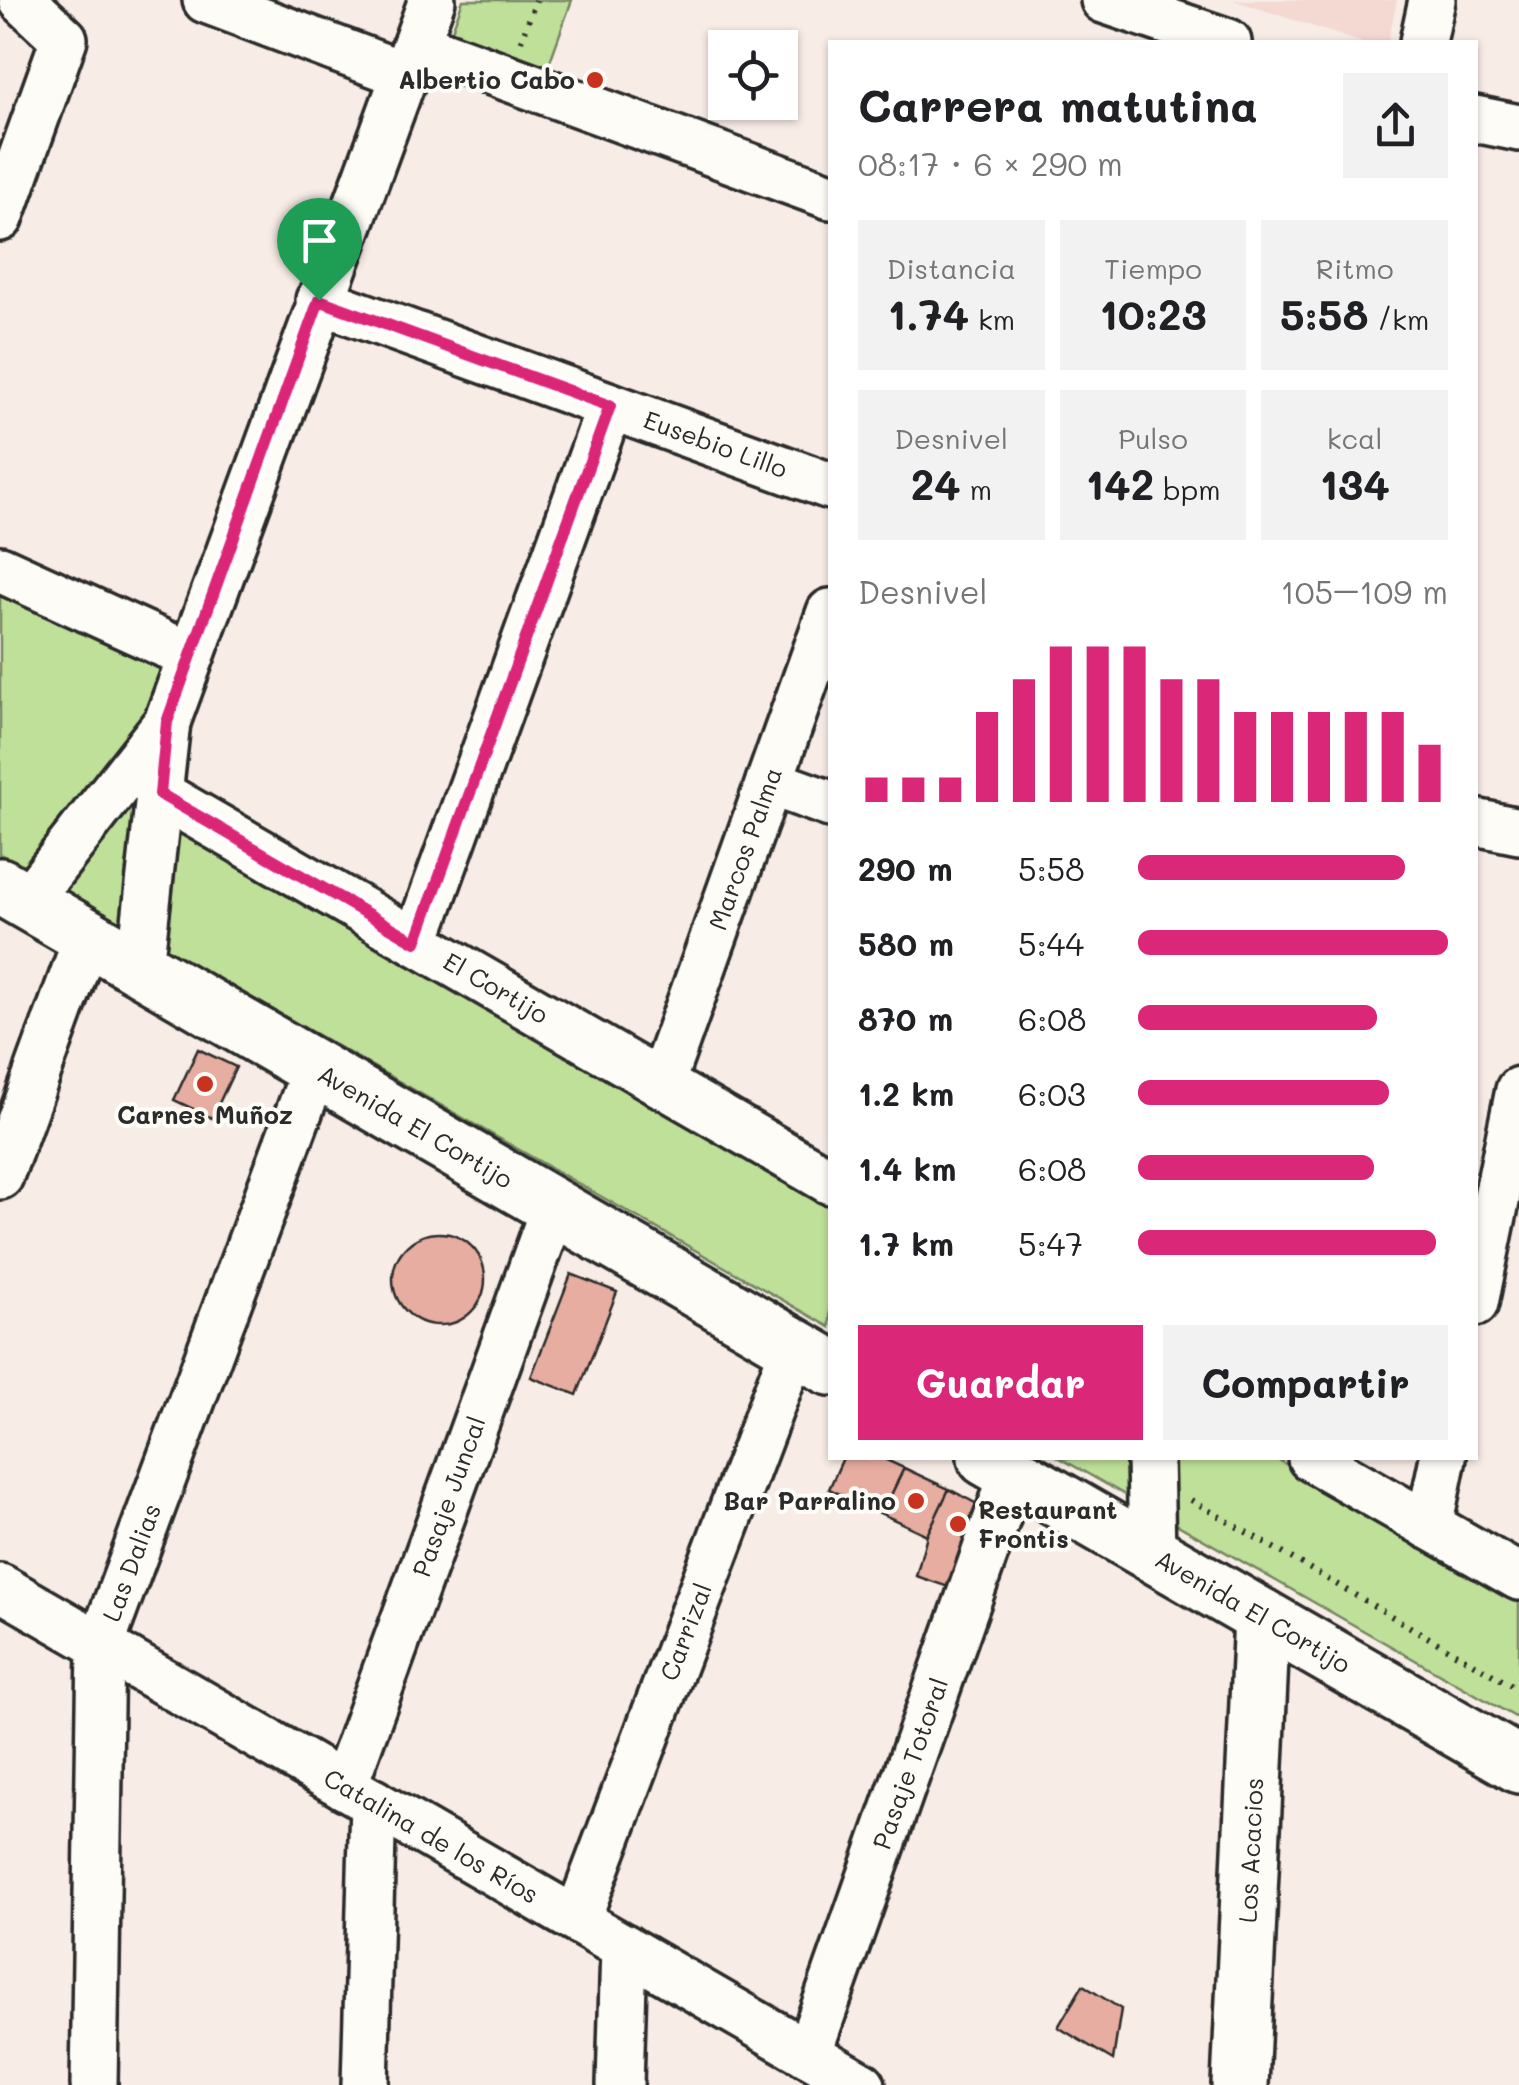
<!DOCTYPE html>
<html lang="es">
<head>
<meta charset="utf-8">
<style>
  body { margin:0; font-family:Mali,sans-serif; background:#f2f2f2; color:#202124; height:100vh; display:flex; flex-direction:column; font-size:38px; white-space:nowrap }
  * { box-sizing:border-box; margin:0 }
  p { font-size:32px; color:#757577 }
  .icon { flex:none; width:55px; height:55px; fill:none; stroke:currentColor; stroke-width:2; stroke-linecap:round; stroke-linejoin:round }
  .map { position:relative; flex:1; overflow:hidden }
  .drawer { position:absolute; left:828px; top:40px; width:650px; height:1420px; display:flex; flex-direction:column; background:#fff; border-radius:0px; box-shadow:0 2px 8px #0004 }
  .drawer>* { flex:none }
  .fabs { position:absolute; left:708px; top:30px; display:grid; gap:20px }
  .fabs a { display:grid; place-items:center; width:90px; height:90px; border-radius:0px; background:#fff; box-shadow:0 2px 8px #0004; font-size:50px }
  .pin { position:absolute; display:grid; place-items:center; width:85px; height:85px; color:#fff; margin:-102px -42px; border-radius:50% 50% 50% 0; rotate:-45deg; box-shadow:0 0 10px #0007 }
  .pin .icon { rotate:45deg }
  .round { display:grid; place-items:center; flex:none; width:105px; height:105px; border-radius:0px; background:#f2f2f2 }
  .head { display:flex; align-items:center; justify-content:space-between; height:170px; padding:0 30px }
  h1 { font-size:45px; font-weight:700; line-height:75px }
  .figures { display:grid; grid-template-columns:repeat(3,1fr); gap:15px; height:170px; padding:10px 30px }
  .figures div { display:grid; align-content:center; border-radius:0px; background:#f2f2f2; text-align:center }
  .figures b { font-size:42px; font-weight:700 }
  .figures small { font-size:28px; font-weight:400 }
  .figures p { font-size:28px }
  .chart { height:280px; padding:20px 30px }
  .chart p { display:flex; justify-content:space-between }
  .chart svg { width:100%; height:180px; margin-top:10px; stroke:#db2777; stroke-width:6 }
  .primary-button { display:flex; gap:20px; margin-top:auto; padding:20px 30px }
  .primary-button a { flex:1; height:115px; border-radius:0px; background:#db2777; color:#fff; font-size:40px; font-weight:700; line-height:115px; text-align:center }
  .primary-button a+a { background:#f2f2f2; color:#202124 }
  ul { padding:0 30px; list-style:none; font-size:32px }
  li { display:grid; grid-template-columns:160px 120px 1fr; align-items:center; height:75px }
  li i { height:25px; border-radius:12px; background:#db2777 }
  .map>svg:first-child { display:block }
</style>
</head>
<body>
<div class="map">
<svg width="1519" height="2085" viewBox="0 0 1519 2085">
  <rect width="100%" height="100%" fill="#f8ece6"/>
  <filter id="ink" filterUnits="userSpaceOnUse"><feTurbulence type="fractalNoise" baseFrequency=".01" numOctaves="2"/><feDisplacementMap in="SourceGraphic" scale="20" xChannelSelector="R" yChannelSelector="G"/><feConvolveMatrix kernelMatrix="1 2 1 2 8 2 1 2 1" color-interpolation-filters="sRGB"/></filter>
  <g filter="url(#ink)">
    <path fill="#f3d9d1" d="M1233,0H1397L1388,42H1360Z"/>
    <path fill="#bfe099" stroke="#758662" stroke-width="2.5" d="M463,0H572L548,67L451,33Z
      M0,592L165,672L121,766L830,1191V1327L0,854Z
      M1060,1458H1275L1519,1596V1719Z"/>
    <path fill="#e6ada0" stroke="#2b2b2b" stroke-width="2.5" d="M198,1049L236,1067L212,1118L174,1100Z
      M393 1279a46 46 0 1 1 92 0a46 46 0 1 1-92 0Z
      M571,1274L617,1292L577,1395L531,1377Z
      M843,1458H882L904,1468L882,1514L829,1489Z
      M904,1468L949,1489L927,1535L882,1514Z
      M949,1489L977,1504L982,1511L960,1591L916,1576L927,1535Z
      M1083,1985L1121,2009L1113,2060L1058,2027Z"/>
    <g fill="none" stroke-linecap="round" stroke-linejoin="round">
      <defs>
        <g id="minor">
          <path d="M206,0L405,75"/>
          <path d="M1104,0L1228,42"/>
          <path d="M1423,42L1432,0"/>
          <path d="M416,44L830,196"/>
          <path d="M1475,119L1519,128"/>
          <path d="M0,218L64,39L22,0"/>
          <path id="s1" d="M319,300L830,486"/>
          <path d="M0,569L191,656"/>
          <path d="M769,782L830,804"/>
          <path id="s2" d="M160,794L830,1181"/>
          <path d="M1475,822L1519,831"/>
          <path d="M27,901L167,722"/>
          <path d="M416,942L610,406"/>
          <path d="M140,967L167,722L432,0"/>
          <path id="s3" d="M661,1084L830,612"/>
          <path d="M0,1176L87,937"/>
          <path d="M1475,1303L1519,1090"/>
          <path d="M1150,1458L1152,1553"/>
          <path d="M1311,1458L1519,1577"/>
          <path d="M1429,1526L1443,1458"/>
          <path id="s4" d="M0,1587L862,2085"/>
          <path id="s5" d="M344,1786L554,1207"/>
          <path id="s6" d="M577,1920L794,1346"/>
          <path id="s7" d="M808,2054L1013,1473"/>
          <path id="s8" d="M94,2085L101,1645L315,1069"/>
          <path d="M365,2085L373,1802"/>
          <path d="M620,2085L624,1947"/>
        </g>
        <g id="tertiary">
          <path id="s9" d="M0,886L830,1367"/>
          <path id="s10" d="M986,1458L1519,1765"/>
          <path id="s11" d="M1240,2085L1262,1617"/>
        </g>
      </defs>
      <use href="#minor" stroke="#2b2b2b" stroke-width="52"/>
      <use href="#tertiary" stroke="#2b2b2b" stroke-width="62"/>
      <path stroke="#2b2b2b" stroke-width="6" stroke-dasharray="2.5 8" stroke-linecap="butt" d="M521,41L536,0
        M1191,1500L1519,1690"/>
      <use href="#minor" stroke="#fdfcf7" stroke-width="45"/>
      <use href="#tertiary" stroke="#fdfcf7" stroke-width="55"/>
    </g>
  </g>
  <g fill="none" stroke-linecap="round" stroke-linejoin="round" filter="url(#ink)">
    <defs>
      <path id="route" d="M319,300L610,406L416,942L160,794L167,722Z"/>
    </defs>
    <use href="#route" stroke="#fff" stroke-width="20"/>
    <use href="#route" stroke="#db2777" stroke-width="12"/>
  </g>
  <g fill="#c8321e" stroke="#fdfcf7" stroke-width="4">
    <circle cx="595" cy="80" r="10"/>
    <circle cx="205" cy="1084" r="10"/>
    <circle cx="916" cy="1501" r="10"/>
    <circle cx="958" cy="1524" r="10"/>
  </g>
  <g text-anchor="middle" stroke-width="8" stroke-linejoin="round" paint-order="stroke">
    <g font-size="25" font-weight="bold" fill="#2b2b2b" stroke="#fdfcf7" text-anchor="end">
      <text x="575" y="89">Albertio Cabo</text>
      <text x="205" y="1124" text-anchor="middle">Carnes Muñoz</text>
      <text x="896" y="1510">Bar Parralino</text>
      <text x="978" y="1519" text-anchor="start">Restaurant<tspan x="978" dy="29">Frontis</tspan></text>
    </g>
    <g font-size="25" fill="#2b2b2b" stroke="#fdfcf7">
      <text dy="9" stroke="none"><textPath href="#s1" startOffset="422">Eusebio Lillo</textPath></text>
      <text dy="9" stroke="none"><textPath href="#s3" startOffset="250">Marcos Palma</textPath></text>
      <text dy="9" stroke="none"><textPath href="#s2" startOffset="388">El Cortijo</textPath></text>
      <text dy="9" stroke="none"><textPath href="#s9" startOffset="480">Avenida El Cortijo</textPath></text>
      <text dy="9" stroke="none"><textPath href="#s5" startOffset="308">Pasaje Juncal</textPath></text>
      <text dy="9" stroke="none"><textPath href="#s8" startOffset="528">Las Dalias</textPath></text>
      <text dy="9" stroke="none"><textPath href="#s10" startOffset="308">Avenida El Cortijo</textPath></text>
      <text dy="9" stroke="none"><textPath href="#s6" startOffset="308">Carrizal</textPath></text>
      <text dy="9" stroke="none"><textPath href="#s7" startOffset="308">Pasaje Totoral</textPath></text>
      <text dy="9" stroke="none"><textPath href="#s4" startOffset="498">Catalina de los Ríos</textPath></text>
      <text dy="9" stroke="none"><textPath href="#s11" startOffset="235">Los Acacios</textPath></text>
    </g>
  </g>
</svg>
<div class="fabs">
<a><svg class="icon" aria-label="locate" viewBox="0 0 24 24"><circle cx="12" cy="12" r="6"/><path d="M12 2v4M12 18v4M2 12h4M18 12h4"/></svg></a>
</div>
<div class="pin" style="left:319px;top:300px;background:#1e9e55"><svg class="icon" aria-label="arrive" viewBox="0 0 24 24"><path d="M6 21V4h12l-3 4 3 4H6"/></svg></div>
<section class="drawer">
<div class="head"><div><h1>Carrera matutina</h1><p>08:17 · 6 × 290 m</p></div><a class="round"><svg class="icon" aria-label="share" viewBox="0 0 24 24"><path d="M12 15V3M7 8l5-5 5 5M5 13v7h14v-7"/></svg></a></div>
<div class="figures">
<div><p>Distancia</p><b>1.74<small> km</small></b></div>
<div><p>Tiempo</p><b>10:23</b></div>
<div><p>Ritmo</p><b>5:58<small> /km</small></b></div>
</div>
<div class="figures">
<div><p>Desnivel</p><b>24<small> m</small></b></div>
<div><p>Pulso</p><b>142<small> bpm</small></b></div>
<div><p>kcal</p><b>134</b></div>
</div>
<div class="chart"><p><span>Desnivel</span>105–109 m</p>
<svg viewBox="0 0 160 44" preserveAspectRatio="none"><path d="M5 44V38M15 44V38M25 44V38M35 44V22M45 44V14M55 44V6M65 44V6M75 44V6M85 44V14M95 44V14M105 44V22M115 44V22M125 44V22M135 44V22M145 44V22M155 44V30"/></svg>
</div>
<ul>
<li><b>290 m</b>5:58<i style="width:86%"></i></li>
<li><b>580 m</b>5:44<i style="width:100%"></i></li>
<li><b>870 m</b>6:08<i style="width:77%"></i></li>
<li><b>1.2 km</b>6:03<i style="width:81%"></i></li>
<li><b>1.4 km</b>6:08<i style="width:76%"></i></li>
<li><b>1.7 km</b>5:47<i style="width:96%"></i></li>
</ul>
<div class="primary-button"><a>Guardar</a><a>Compartir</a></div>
</section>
</div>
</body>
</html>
